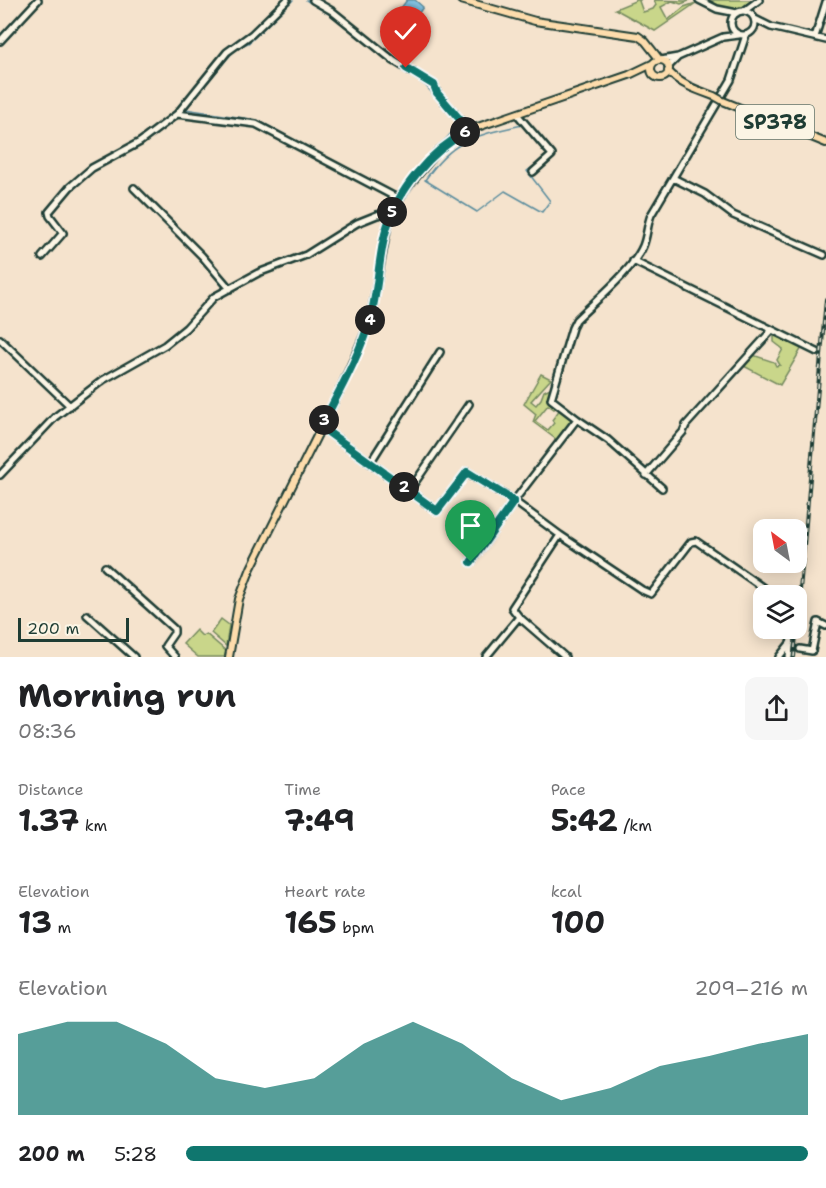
<!DOCTYPE html>
<html lang="en">
<head>
<meta charset="utf-8">
<style>
  body { margin:0; font-family:"Shantell Sans",sans-serif; background:#f6f6f6; color:#202124; height:100vh; display:flex; flex-direction:column; font-size:22px; white-space:nowrap }
  * { box-sizing:border-box; margin:0 }
  p { font-size:20px; color:#757577 }
  .icon { flex:none; width:33px; height:33px; fill:none; stroke:currentColor; stroke-width:2; stroke-linecap:round; stroke-linejoin:round }
  .map { position:relative; height:657px; overflow:hidden }
  .details { display:flex; flex-direction:column; background:#fff; flex:1 }
  .details>* { flex:none }
  .needle { width:39px; rotate:328deg }
  .tools { position:absolute; left:753px; top:519px; display:grid; gap:12px }
  .tools a { display:grid; place-items:center; width:54px; height:54px; border-radius:12px; background:#fff; box-shadow:0 3px 15px #0003; font-size:30px }
  .scale { position:absolute; left:18px; bottom:15px; width:111px; box-sizing:border-box; padding-left:6px; border:3px solid #1f3d34; border-top:0; font-size:16px; line-height:21px; white-space:nowrap; color:#1f3d34; -webkit-text-stroke:4px #fcf5e5; paint-order:stroke }
  .pin { position:absolute; display:grid; place-items:center; width:51px; height:51px; color:#fff; margin:-62px -26px; border-radius:50% 50% 50% 0; rotate:-45deg; box-shadow:0 0 6px #0007 }
  .pin .icon { rotate:45deg }
  .km { position:absolute; width:30px; height:30px; margin:-15px; border-radius:50%; background:#222; color:#fff; font-size:16px; line-height:30px; text-align:center }
  .round { display:grid; place-items:center; flex:none; width:63px; height:63px; border-radius:12px; background:#f6f6f6 }
  .summary { display:flex; align-items:center; justify-content:space-between; height:102px; padding:0 18px }
  h1 { font-size:33px; font-weight:700; line-height:45px }
  .metrics { display:grid; grid-template-columns:repeat(3,1fr); gap:9px; height:102px; padding:6px 18px }
  .metrics div { display:grid; align-content:center }
  .metrics b { font-size:30px; font-weight:700 }
  .metrics small { font-size:16px; font-weight:400 }
  .metrics p { font-size:16px }
  .chart { height:168px; padding:12px 18px }
  .chart p { display:flex; justify-content:space-between }
  .chart svg { width:100%; height:108px; margin-top:6px; fill:#0f766e; opacity:.7 }
  ul { padding:0 18px; list-style:none; font-size:20px }
  li { display:grid; grid-template-columns:96px 72px 1fr; align-items:center; height:45px }
  li i { height:15px; border-radius:8px; background:#0f766e }
  .map>svg:first-child { display:block }
</style>
</head>
<body>
<div class="map">
<svg width="826" height="657" viewBox="0 0 826 657">
  <rect width="100%" height="100%" fill="#f5e3cd"/>
  <filter id="ink" filterUnits="userSpaceOnUse"><feTurbulence type="fractalNoise" baseFrequency=".0167" numOctaves="2"/><feDisplacementMap in="SourceGraphic" scale="12" xChannelSelector="R" yChannelSelector="G"/><feConvolveMatrix kernelMatrix="1 2 1 2 8 2 1 2 1" color-interpolation-filters="sRGB"/></filter>
  <g filter="url(#ink)">
    <path fill="#c9d68a" stroke="#748a5f" stroke-width="1.5" d="M637,0H640L639,1L643,12L653,9L656,5L654,0L689,1L681,4L672,1L661,7L668,20L684,7L696,3L655,31L615,9Z
      M703,0H756C736,18 725,10 703,0Z
      M774,332L803,346L780,385L742,365L753,355L774,362L776,366L780,365L777,360L783,349L774,342Z
      M541,374L551,379L531,401L536,405L541,399L544,391L550,388L552,389L548,400L557,407L554,409L548,405L535,421L548,430L554,423L552,420L560,409L572,420L557,440L533,422L536,414L524,404Z
      M221,619L229,625L226,646L211,633Z
      M196,630L202,636L206,634L226,651L225,657H198L183,644Z"/>
    <path fill="#83c3e4" stroke="#5b8d9e" stroke-width="1.5" d="M407,0H415L423,7L408,28L398,23L399,21L394,17Z"/>
    <g fill="none" stroke-linecap="round" stroke-linejoin="round">
      <path stroke="#5b8d9e" stroke-width="1.5" d="M306,0L332,16L386,59L426,86L459,124L440,146
        M185,109L257,120L397,194L419,169
        M186,109L226,60L237,48L250,42L293,0
        M522,125L548,155L527,171L550,201L542,212L505,191L477,212L425,180C454,138 475,136 522,125Z"/>
      <defs>
        <path id="minor" d="M313,0L332,11L394,61L434,85L437,93L469,130
          M699,0L717,9L737,13
          M731 23a12 12 0 1 1 24 0a12 12 0 1 1-24 0Z
          M744,11L759,0
          M755,19L771,27L826,40
          M815,37L826,2
          M0,41L38,0
          M661,60L678,57L723,37L739,35
          M668,67L678,57
          M177,114L256,124L399,199
          M517,114L552,155L533,172
          M673,178L705,194L733,215L824,255
          M134,188L202,256L230,289
          M42,257L63,233L50,216L49,212L70,187L92,168L140,142L177,114L227,52L252,34L287,0
          M633,261L817,352
          M0,339L70,406
          M577,419L608,440L662,488
          M321,427L437,511L467,472L514,501L471,562
          M370,463L440,352
          M0,475L55,417L103,380L165,345L186,328L214,297L258,273L306,255L357,223L377,215L392,212
          M646,475L683,432L686,425L772,330
          M409,491L469,404
          M560,535L642,590L651,594L691,542L696,541L775,596
          M105,567L174,629V633L165,646L175,657
          M87,615L134,657
          M519,617L565,657
          M800,649L812,651L818,622L826,626
          M486,657L519,617L512,608L560,535L514,501L577,419L551,399L572,328L576,320C595,301 633,270 643,246C647,237 647,225 651,215L731,80L746,35
          M779,657L791,642
          M789,657L792,628"/>
        <path id="major" d="M461,0L535,21L638,36L645,41L660,60
          M651 69a9 9 0 1 1 18 0a9 9 0 1 1-18 0Z
          M668,71C681,85 697,90 714,96
          M723,101L826,143
          M229,657L239,599L251,568L340,390L365,333L373,305L388,224L392,212L406,189L438,151L458,136L469,130L629,75L652,64"/>
      </defs>
      <use href="#minor" stroke="#1f3d34" stroke-width="10"/>
      <use href="#major" stroke="#1f3d34" stroke-width="10"/>
      <use href="#minor" stroke="#fcf5e5" stroke-width="5"/>
      <use href="#major" stroke="#fddcac" stroke-width="6"/>
      <defs>
        <path id="rail" d="M794,657L826,299"/>
      </defs>
      <use href="#rail" stroke="#1f3d34" stroke-width="4"/>
      <use href="#rail" stroke="#fcf5e5" stroke-width="1.5" stroke-dasharray="4.5" stroke-linecap="butt"/>
      <defs>
        <path id="major-bridge" d="M714,96L723,101"/>
      </defs>
      <use href="#major-bridge" stroke="#1f3d34" stroke-width="10" stroke-linecap="butt"/>
      <use href="#major-bridge" stroke="#fddcac" stroke-width="6"/>
    </g>
  </g>
  <g fill="none" stroke-linecap="round" stroke-linejoin="round" filter="url(#ink)">
    <defs>
      <path id="route" d="M406,68L434,85L437,93L469,130C430,151 396,191 385,234C378,262 378,292 370,319C359,357 338,393 321,427L437,511L467,472L514,501L471,562"/>
    </defs>
    <use href="#route" stroke="#fff" stroke-width="12"/>
    <use href="#route" stroke="#0f766e" stroke-width="8"/>
  </g>
  <g text-anchor="middle" stroke-width="4.5" stroke-linejoin="round" paint-order="stroke">
    <rect fill="#fcf5e5" stroke="#617469" stroke-width="1.5" x="736" y="105" width="78" height="34" rx="4.5"/>
    <g font-size="20" font-weight="bold" fill="#1f3d34">
      <text x="775" y="129">SP378</text>
    </g>
  </g>
</svg>
<div class="tools">
<a><svg class="needle" viewBox="-14 -14 28 28"><path d="M0-13l5 13h-10z" fill="#e53935"/><path d="M0 13l5-13h-10z" fill="#757577"/></svg></a>
<a><svg class="icon" aria-label="layers" viewBox="0 0 24 24"><path d="M12 4l9 5-9 5-9-5zM3 14l9 5 9-5"/></svg></a>
</div>
<div class="scale">200 m</div>
<div class="pin" style="left:471px;top:562px;background:#1e9e55"><svg class="icon" aria-label="arrive" viewBox="0 0 24 24"><path d="M6 21V4h12l-3 4 3 4H6"/></svg></div>
<div class="pin" style="left:406px;top:68px;background:#d93025"><svg class="icon" aria-label="check" viewBox="0 0 24 24"><path d="M5 12l5 5 9-10"/></svg></div>
<b class="km" style="left:404px;top:487px">2</b>
<b class="km" style="left:324px;top:420px">3</b>
<b class="km" style="left:370px;top:320px">4</b>
<b class="km" style="left:392px;top:212px">5</b>
<b class="km" style="left:465px;top:132px">6</b>
</div>
<section class="details">
<div class="summary"><div><h1>Morning run</h1><p>08:36</p></div><a class="round"><svg class="icon" aria-label="share" viewBox="0 0 24 24"><path d="M12 15V3M7 8l5-5 5 5M5 13v7h14v-7"/></svg></a></div>
<div class="metrics">
<div><p>Distance</p><b>1.37<small> km</small></b></div>
<div><p>Time</p><b>7:49</b></div>
<div><p>Pace</p><b>5:42<small> /km</small></b></div>
</div>
<div class="metrics">
<div><p>Elevation</p><b>13<small> m</small></b></div>
<div><p>Heart rate</p><b>165<small> bpm</small></b></div>
<div><p>kcal</p><b>100</b></div>
</div>
<div class="chart"><p><span>Elevation</span>209–216 m</p>
<svg viewBox="0 0 160 44" preserveAspectRatio="none"><path d="M0 44V11L10 6L20 6L30 15L40 29L50 33L60 29L70 15L80 6L90 15L100 29L110 38L120 33L130 24L140 20L150 15L160 11V44z"/></svg>
</div>
<ul>
<li><b>200 m</b>5:28<i style="width:100%"></i></li>
</ul>
</section>
</body>
</html>
